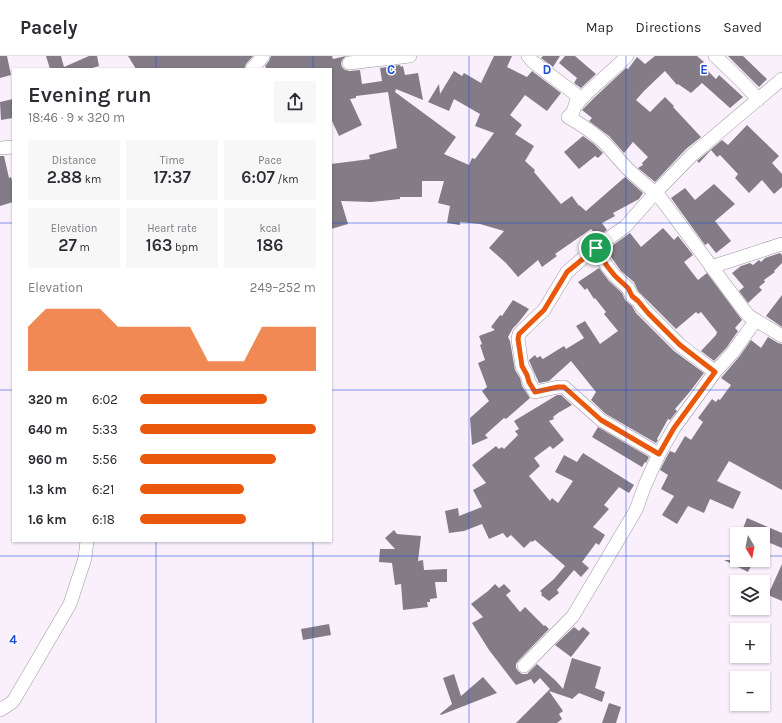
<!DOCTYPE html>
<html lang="en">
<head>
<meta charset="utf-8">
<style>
  body { margin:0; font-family:Karla,sans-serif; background:#f7f7f7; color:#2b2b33; height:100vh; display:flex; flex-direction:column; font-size:15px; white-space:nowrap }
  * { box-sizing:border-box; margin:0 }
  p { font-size:13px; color:#7c7c81 }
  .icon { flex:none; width:22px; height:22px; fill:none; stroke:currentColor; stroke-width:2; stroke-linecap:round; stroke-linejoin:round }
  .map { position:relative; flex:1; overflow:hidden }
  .drawer { position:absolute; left:12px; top:12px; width:320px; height:474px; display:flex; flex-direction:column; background:#fff; border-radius:0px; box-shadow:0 1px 3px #0004 }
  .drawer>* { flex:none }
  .needle { width:26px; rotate:170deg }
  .controls { position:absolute; left:730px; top:471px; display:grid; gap:8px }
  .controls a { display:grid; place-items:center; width:40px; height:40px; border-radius:0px; background:#fff; box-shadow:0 1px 3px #0004; font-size:20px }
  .pin { position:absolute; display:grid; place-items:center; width:34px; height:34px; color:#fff; margin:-17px; border:2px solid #fff; border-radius:50%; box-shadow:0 1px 4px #0007 }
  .round { display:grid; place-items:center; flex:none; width:42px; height:42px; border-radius:0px; background:#f7f7f7 }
  .head { display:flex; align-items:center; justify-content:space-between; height:68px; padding:0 16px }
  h1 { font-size:22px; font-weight:600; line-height:30px }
  .stats { display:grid; grid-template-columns:repeat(3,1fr); gap:6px; height:68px; padding:4px 16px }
  .stats div { display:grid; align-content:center; border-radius:0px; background:#f7f7f7; text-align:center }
  .stats b { font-size:17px; font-weight:600 }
  .stats small { font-size:11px; font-weight:400 }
  .stats p { font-size:11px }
  .chart { height:112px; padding:8px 16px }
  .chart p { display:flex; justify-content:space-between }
  .chart svg { width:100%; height:72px; margin-top:4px; fill:#ea580c; opacity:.7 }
  ul { padding:0 16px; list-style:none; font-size:13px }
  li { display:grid; grid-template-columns:64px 48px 1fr; align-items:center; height:30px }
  li i { height:10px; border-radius:5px; background:#ea580c }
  header { display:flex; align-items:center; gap:24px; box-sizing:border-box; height:56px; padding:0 20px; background:#fff; border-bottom:1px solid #e1e1e2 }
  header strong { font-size:19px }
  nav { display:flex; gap:22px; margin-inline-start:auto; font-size:14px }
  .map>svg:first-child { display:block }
</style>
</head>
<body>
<header>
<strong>Pacely</strong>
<nav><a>Map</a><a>Directions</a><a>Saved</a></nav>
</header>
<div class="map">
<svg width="782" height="667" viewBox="0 0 782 667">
  <rect width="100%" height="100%" fill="#f9f0fc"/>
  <path fill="#837b86" d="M0,0H7L11,19L0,22Z
    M46,0H61L64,11L89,0H97L99,10L89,13H50Z
    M128,0H253L246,8L244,13H136Z
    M271,0H332L333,3L346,0L342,4L341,8L342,11L345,14L350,15L360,14L362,28L382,25L380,12L400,9L401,11L403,10L405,19L418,17L423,44L396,33L395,36L456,81L444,98L469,109L472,102L475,103L494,77L475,70L480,58L454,43L449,55L428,46L439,28L440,38L454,15L462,20L464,17L481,27L494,0H512L507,11L527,21L532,15L561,37L547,55L525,39L510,59L522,69L515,78L534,90L525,105L535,114L534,116L561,148L572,140L579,150V149L586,155L625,121L643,137L639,143L613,157L615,160L602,167L607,174L597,181L591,173L555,198L557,200L542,211L538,204L518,221L506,207L489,192L504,175L480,168L460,166V169L447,167L450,150L438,147L444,125H422V141H400V143L371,146L341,145L348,168L331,173V108L370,103L369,99L397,92L388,36L356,40V42L350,43L362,69L339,80L331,63V13H267L265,10L269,5Z
    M543,0H560L553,11L541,2Z
    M565,0H575L596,18L581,32L574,27L577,22L559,7Z
    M655,0H697L704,6L701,8L716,23L719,19L743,41L730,52L702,27L691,37L678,28L677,29L665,15L644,35L636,44L650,56L665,41L674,50L673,51L701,81L686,93L655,126L638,112L643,109L642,107L648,101L633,86L624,97L609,80L589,65L592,62L582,54L594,42L626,12L628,13L637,1L645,8Z
    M728,0H743L767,23L759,31Z
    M13,43V62L1,64L0,46Z
    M747,69L779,100L772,107L782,118V131L774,138L762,124L749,137L735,122L738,118L720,99L717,101L711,94L699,107L697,105L722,84L728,89Z
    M583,80L594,88L603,97L598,102L595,100L579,113L564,96Z
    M0,100H4L9,122L11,121L13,128V146L0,150Z
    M714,128L735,148L715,165L731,185L716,197L708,187L705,189L671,142L685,132L695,144Z
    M663,172L674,184L678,180L693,199L684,206L698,224L707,217L742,264L735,272L738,275L727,291L714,305L701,295L716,279L717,276L701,256L698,258L696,256L676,273L638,235L634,226L621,215L606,194L630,177L641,191Z
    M780,197L782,199V207L774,215L775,216L764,224L765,226L759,231L762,234L748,247L739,235L744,231L732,217L741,210L750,207L753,209L759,204L761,206L765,202Z
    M599,212L609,225L622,237L625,244L632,250L636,257L674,295L704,317L688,338L675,353L677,355L670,364L668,363L657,383L658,384L656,387L606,358L591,344L596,336L571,305L549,325L539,327L530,307L529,304L535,299L537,302L540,300L543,303L564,290L566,293L584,282L576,270L585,265L600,288L618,275L604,258L606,256L595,242L594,243L587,232L585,234L578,226Z
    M782,239V271L766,260Z
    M513,244L529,253L518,267L513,272L508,281L510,285L515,314L520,322L522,330L530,342L506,363L504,362L485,379L488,382L472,389L470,362L489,345L482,335L487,331L478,307L485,304L480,289L482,288L479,280L495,274L491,271L500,259L502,260Z
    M768,281L778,287L782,288V434L729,405L717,425L741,436L733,453L710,443L704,457L688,450L677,468L662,459L674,440L661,433L668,419L660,414L666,402L670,395L675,397L685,380L691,384L703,366L698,362L712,343L716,346L718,343L720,344L731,329L721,322L739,301L751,284L761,292Z
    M557,339H561L572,349L558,357L553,361L554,363L549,365L564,384L553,393L550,390L534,402L540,410L529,420L550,445L552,442L558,447L573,425L555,416L564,399L577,406L583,397L634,429L629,437L619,431L604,449L609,453L593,471L605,479L599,489L596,487L582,506L589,512L581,521L574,514L557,534L559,537L549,545L541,539L542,537L540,535L554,523L565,510L535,484L532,486L531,485L524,492L511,479L507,482L503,477L489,483L482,468L464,475L449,477L445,455L458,452L459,460L482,451L473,434L486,427L472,409L496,390L499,393L502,391L504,393L518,379L515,375L519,373L514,365Z
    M598,371L649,401L646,407L645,406L642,411L592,381Z
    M747,462L782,477V492L763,484V478H749L742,475Z
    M394,474L397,478L421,480L418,505L423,504L424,514L447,513V526H435L437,542L430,543V546H427L428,551L403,554L401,528L395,529L392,507L379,506L380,493H395L385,482Z
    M724,504H754L748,516Z
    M782,508V545L768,539Z
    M495,528L499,532L504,528L511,535L506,539L520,556L525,551L544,570L545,569L549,573L518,605L516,608V612L518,615L522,618H527L537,608L556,625L563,633L572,602L601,611L595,632L605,636L602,646L579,637L572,643H573L549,635L563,655L559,658L562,663L557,667H516L550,633L540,622L534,628L531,623L516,629L489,594L472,567L483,561L471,548L488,535Z
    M329,568L331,579L303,584L301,573Z
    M574,571L579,575L583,571L590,577L571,601L555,589Z
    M454,618L461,640L483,621L497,637L441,659L440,658L452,648L443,622Z
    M609,647L621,651L616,667H602Z"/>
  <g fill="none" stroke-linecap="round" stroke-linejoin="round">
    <defs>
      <path id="street" d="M528,0L532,5L578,40L573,56L568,61C579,67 589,74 599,82C611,92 619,105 631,116C640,124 649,132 659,140L743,253L749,260L782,280
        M715,0C730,14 746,28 758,44
        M349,7L410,0
        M252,13L263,0
        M576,49C591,31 611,17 627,0
        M0,92L13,91
        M595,192L607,210L615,220L628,232L632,240L638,245L642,251L680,289L715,316
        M711,211L782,188
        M659,398L601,364L564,331H558L535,336L529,326L527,319L522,310L518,283L519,278L525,272L544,254L567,216L595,192L626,170L655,137L692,99L782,23
        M524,610L573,560L636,454L645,429L659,398L674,372L715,316L733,296L756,264
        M0,654L11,647L14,644L70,548L85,502L87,485"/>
    </defs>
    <use href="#street" stroke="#9d95a0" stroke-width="14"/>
    <use href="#street" stroke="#fff" stroke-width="13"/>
  </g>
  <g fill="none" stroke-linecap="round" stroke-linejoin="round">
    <defs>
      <path id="route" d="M596,192L607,210L615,220L628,232L632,240L638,245L648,257L680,289L715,316L674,372L659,398L601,364L564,331H558L535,336L529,326L527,319L522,310L518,283L519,278L544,254L567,216Z"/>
    </defs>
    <use href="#route" stroke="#fff" stroke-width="8"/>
    <use href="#route" stroke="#ea580c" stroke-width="5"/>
  </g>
  <path fill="none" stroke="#1d4ed8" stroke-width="1" stroke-opacity="0.55" d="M156,0V13M313,0V13M469,0V667M626,0V667M0,167H13M331,167H782M0,334H13M331,334H782M156,485V667M313,485V667M0,500H737M763,500H782"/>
  <g font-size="13" text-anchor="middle" font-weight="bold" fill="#1d4ed8" stroke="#fff" stroke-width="3" stroke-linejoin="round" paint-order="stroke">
    <text x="391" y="18">C</text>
    <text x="547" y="18">D</text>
    <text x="704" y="18">E</text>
    <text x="13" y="588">4</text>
  </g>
</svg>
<div class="controls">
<a><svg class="needle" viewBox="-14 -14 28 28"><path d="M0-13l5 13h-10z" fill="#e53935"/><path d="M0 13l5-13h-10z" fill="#7c7c81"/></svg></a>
<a><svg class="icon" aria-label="layers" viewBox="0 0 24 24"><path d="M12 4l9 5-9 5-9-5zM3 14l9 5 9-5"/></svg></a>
<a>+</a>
<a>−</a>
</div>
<div class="pin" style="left:596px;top:192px;background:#1e9e55"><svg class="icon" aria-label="arrive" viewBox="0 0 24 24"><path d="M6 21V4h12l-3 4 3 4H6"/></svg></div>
<section class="drawer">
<div class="head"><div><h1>Evening run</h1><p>18:46 · 9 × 320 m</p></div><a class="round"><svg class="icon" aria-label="share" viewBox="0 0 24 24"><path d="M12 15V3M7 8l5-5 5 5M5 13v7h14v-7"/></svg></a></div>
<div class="stats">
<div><p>Distance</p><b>2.88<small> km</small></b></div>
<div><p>Time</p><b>17:37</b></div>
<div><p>Pace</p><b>6:07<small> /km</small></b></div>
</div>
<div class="stats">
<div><p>Elevation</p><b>27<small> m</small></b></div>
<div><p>Heart rate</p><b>163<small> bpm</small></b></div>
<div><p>kcal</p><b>186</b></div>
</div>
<div class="chart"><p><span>Elevation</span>249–252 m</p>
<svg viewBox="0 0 160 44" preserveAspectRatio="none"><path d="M0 44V17L10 6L20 6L30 6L40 6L50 17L60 17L70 17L80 17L90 17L100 38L110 38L120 38L130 17L140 17L150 17L160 17V44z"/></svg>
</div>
<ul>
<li><b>320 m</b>6:02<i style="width:72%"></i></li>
<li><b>640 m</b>5:33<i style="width:100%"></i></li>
<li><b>960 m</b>5:56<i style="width:77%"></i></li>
<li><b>1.3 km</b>6:21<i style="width:59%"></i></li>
<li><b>1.6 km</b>6:18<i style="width:60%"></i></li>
</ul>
</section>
</div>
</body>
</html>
